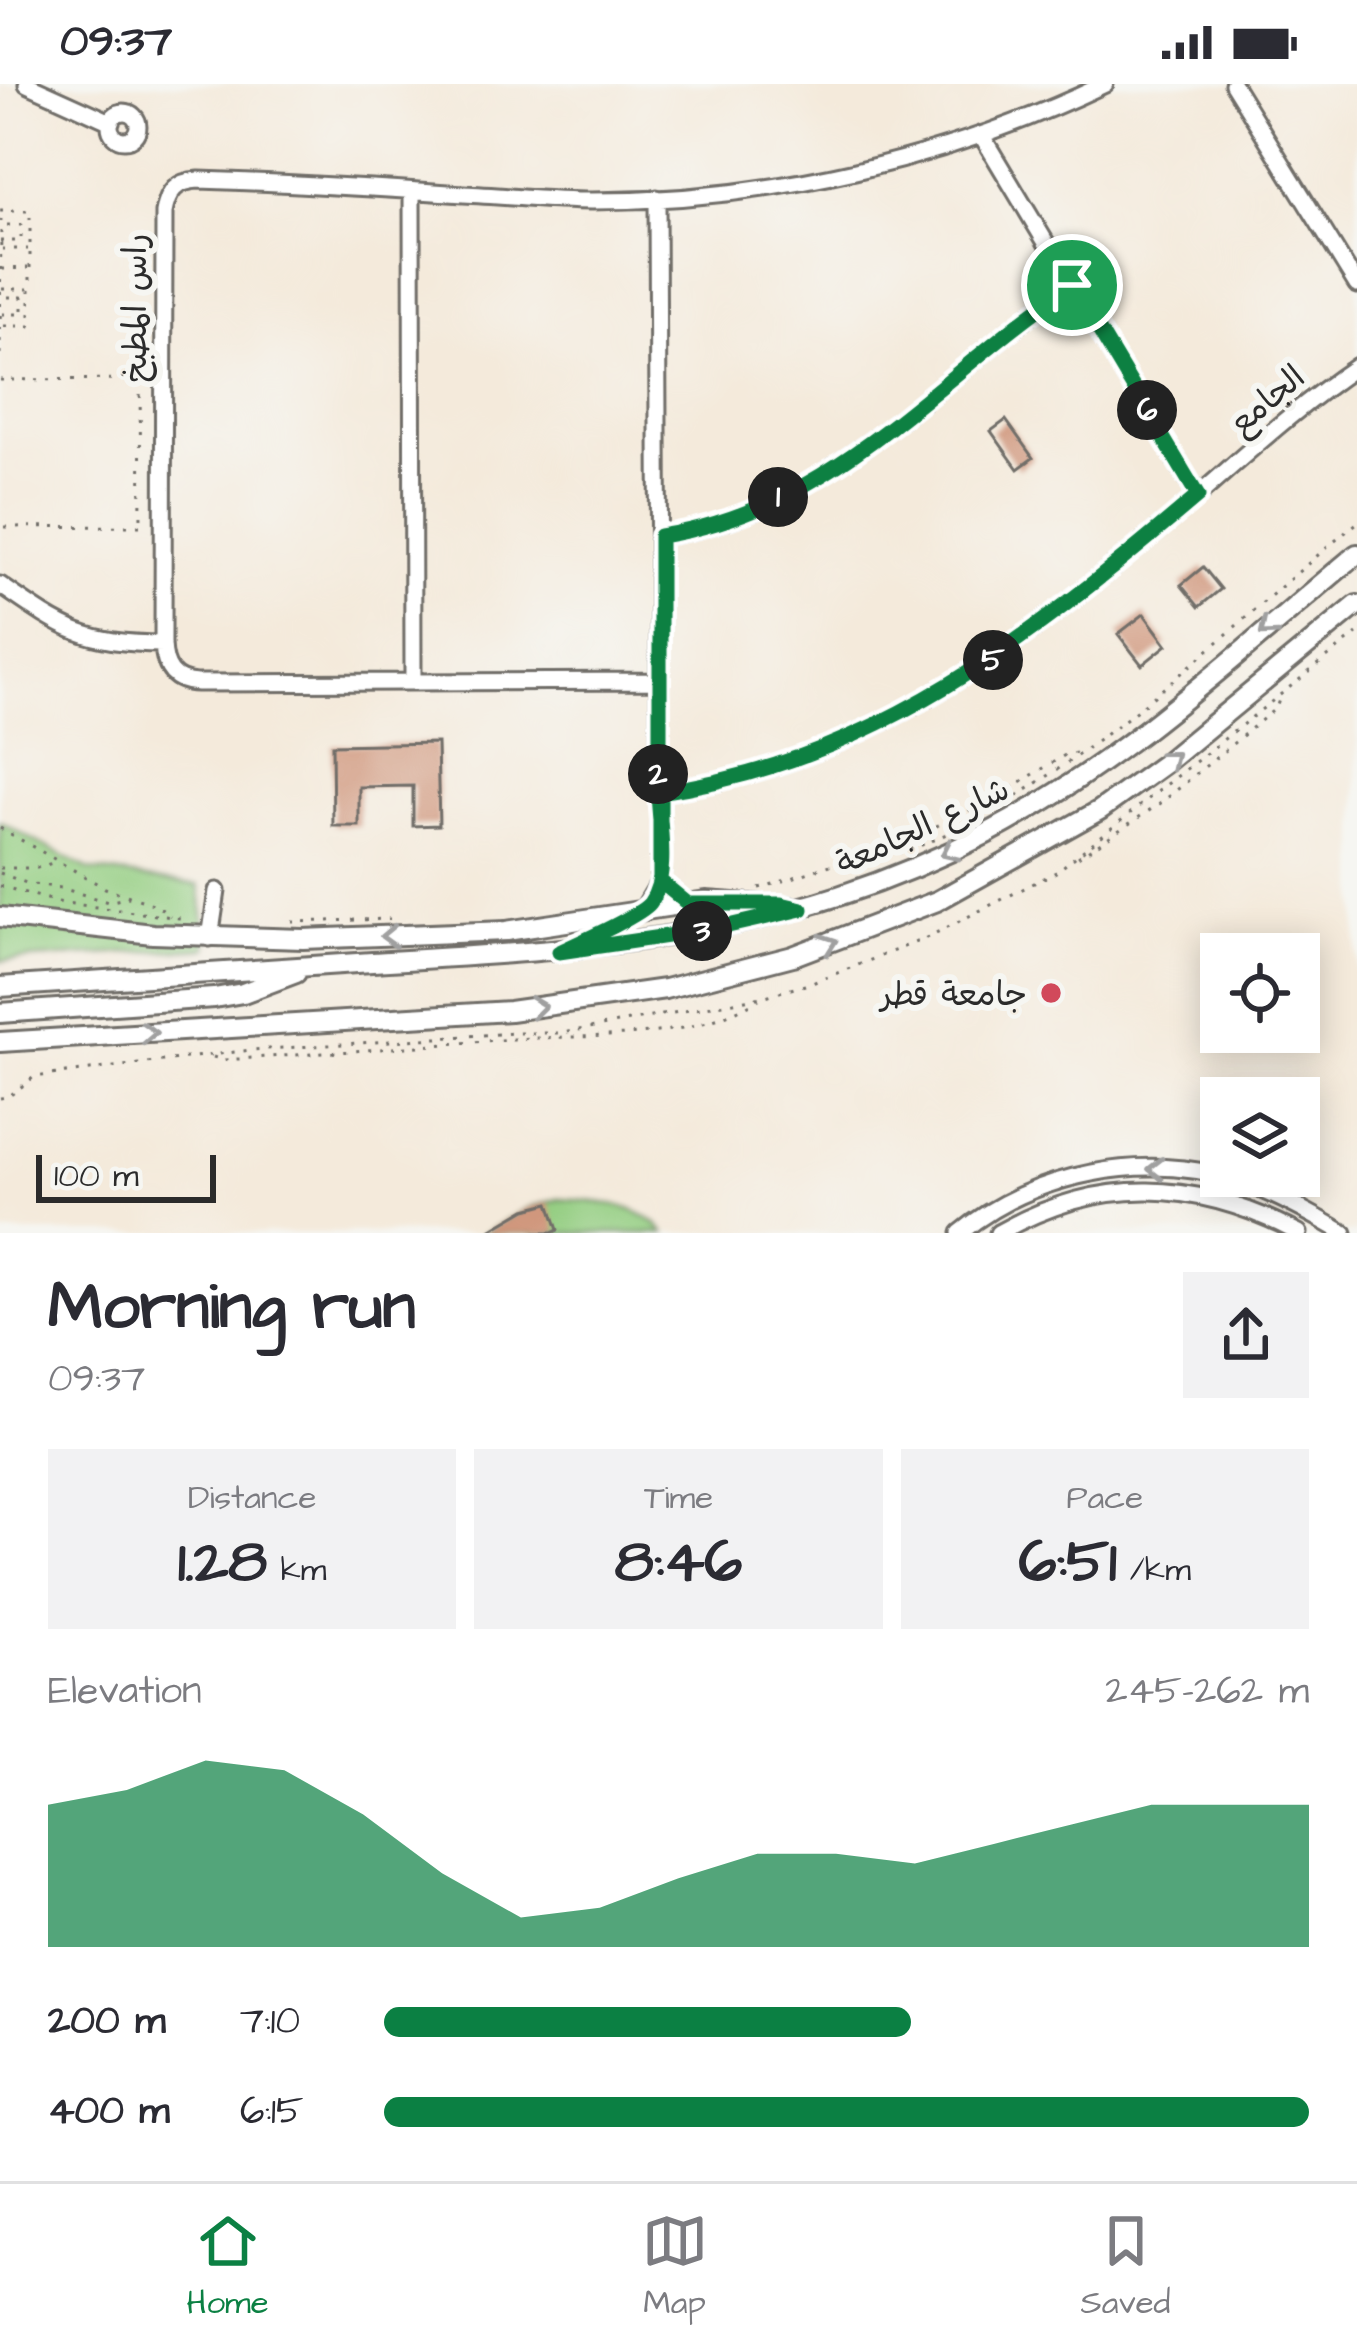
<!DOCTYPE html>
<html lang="en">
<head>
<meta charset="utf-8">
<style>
  body { margin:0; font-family:"Architects Daughter","Playpen Sans Arabic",sans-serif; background:#f2f2f3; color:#2b2b33; height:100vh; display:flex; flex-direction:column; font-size:45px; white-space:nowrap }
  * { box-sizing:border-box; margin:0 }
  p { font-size:39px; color:#7c7c81 }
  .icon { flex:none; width:66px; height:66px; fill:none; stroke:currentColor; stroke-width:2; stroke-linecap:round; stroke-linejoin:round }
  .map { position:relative; height:1149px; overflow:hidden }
  .panel { display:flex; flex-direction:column; background:#fff; flex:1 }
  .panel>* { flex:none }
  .controls { position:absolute; left:1200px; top:849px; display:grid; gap:24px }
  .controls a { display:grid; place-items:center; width:120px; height:120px; border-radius:0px; background:#fff; box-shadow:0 6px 30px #0003; font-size:60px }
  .scale { position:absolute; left:36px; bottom:30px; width:180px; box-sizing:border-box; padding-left:12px; border:6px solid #2b2b2b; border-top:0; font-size:33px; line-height:42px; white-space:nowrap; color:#2b2b2b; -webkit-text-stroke:9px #f6f6f2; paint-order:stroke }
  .pin { position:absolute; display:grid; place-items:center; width:102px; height:102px; color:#fff; margin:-51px; border:6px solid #fff; border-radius:50%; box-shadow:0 3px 12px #0007 }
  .km { position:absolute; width:60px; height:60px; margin:-30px; border-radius:50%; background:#222; color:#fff; font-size:33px; line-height:60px; text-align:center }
  .round { display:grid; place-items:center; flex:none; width:126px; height:126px; border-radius:0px; background:#f2f2f3 }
  .head { display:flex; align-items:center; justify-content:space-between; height:204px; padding:0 48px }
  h1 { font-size:66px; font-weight:800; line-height:90px }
  .figures { display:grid; grid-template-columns:repeat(3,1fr); gap:18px; height:204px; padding:12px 48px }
  .figures div { display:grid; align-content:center; border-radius:0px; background:#f2f2f3; text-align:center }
  .figures b { font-size:60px; font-weight:800 }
  .figures small { font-size:33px; font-weight:400 }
  .figures p { font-size:33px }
  .chart { height:336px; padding:24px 48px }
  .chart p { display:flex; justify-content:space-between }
  .chart svg { width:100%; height:216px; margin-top:12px; fill:#0b8043; opacity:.7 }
  ul { padding:0 48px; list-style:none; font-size:39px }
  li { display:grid; grid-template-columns:192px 144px 1fr; align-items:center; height:90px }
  li i { height:30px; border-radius:15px; background:#0b8043 }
  .status { display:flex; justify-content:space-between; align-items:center; height:84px; padding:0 60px; background:#fff; direction:ltr }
  .status svg { height:33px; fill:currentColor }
  .menu { display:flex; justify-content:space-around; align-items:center; height:168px; border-top:3px solid #e1e1e2; background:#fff; font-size:33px; color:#7c7c81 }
  .menu a { display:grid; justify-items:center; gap:6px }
  .menu .current { color:#0b8043 }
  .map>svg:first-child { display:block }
</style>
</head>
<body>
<div class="status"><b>09:37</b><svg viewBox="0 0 49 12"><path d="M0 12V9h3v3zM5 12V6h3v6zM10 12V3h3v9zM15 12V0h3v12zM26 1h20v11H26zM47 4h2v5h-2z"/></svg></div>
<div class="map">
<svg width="1357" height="1149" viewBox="0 0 1357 1149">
  <rect width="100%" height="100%" fill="#f6f6f2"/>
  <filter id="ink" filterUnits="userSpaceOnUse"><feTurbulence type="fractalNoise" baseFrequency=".00833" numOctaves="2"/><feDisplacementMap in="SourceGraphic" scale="24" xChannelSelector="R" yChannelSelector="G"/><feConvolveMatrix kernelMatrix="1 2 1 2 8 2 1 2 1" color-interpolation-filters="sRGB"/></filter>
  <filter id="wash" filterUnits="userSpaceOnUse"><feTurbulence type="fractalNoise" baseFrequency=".004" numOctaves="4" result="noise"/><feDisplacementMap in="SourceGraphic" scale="48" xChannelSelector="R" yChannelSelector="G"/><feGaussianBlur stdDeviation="2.7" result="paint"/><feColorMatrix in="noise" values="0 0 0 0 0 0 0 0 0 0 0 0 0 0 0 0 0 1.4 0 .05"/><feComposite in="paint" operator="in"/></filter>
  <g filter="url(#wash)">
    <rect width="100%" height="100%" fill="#f4eadb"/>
    <path fill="#94ce82" stroke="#607c56" stroke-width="3" d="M0,738L89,786L199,801L208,864L0,877Z
      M559,1115C596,1118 640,1118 665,1149H485L526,1125Z"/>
    <g id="blocks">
      <path fill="#d0977d" d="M1006,336L1033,374L1018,385L991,347Z
        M1203,483L1221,505L1199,523L1181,501Z
        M1144,530L1167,561L1142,581L1118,550Z
        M437,659L439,741L413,742V702L359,703V742H333L332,661Z
        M549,1119L558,1146L552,1149H485L526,1125Z"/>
    </g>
  </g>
  <g filter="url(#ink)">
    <use href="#blocks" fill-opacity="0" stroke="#716e69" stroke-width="3"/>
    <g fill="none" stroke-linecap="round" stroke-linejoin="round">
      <defs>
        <path id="minor" d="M27,0L111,38
          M1233,0L1357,201
          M110 42a14 14 0 1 1 28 0a14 14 0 1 1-28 0Z
          M982,52L1198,412
          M412,107L413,598
          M660,452C829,428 938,292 1072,201
          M0,501C65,546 82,559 163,560
          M658,597L197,599C172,598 164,583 163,560L164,129C168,107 176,97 199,96C288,99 376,104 464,110C507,112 549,117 592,117C769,117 946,76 1105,0
          M658,708C870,680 1030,555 1187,421C1243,373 1296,323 1357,282
          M642,827L660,797L657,114
          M210,854L217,807
          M960,1149C1032,1089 1146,1067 1235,1096C1274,1109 1309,1128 1344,1149
          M998,1149C1100,1091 1196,1095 1299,1149"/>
        <path id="major" d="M0,833L153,850L303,855L506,847L706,817L792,823
          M0,903C124,894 248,886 372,878C596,865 783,856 988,749C1125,677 1239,568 1357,470
          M0,929L214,914L243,909L296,889
          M0,958L510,927L665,905L793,872L937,817L1100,726L1164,680L1357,521"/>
      </defs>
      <use href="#minor" stroke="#716e69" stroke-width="21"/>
      <use href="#major" stroke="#716e69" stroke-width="24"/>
      <path stroke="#716e69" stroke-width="3" stroke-dasharray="3 9" stroke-linecap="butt" d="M0,127H30V242H0
        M0,157H21V141H2
        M2,165H28
        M2,185L28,184
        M2,205H28
        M2,230H22V213H2
        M0,270L1,130
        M0,296L140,295L141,442L0,443
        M0,744L105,804L156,821L170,832
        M882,768L993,715L1065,671L1076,669
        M1078,773L1161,719L1276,624L1280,613
        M0,784H37L58,777
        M0,789L26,799L61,804L108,818L129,813
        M0,802L58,818L187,835
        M759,804C794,795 829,779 864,772C879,769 893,771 909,766C1081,699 1215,553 1357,439
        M292,838L390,835
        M213,973L223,976C315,970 407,963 499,956C583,949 684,962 759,915
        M0,1014L8,1013L34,993L251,966L514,949H562L762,913L812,899L924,855L1056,788L1357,550"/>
      <use href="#minor" stroke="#fff" stroke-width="15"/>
      <use href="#major" stroke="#fff" stroke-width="18"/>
    </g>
    <defs><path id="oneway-chevron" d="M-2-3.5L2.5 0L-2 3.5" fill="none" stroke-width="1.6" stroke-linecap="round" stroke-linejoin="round" transform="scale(3)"/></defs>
    <g stroke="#a0a0a0">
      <use href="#oneway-chevron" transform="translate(1267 545) rotate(140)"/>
      <use href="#oneway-chevron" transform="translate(1171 674) rotate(-39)"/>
      <use href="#oneway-chevron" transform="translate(949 768) rotate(155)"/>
      <use href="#oneway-chevron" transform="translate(389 852) rotate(178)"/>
      <use href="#oneway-chevron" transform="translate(829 859) rotate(-20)"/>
      <use href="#oneway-chevron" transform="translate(538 923) rotate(-7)"/>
      <use href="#oneway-chevron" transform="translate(149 949) rotate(-3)"/>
      <use href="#oneway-chevron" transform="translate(1156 1085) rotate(180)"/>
    </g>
  </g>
  <g fill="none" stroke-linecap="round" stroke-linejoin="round" filter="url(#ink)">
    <defs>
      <path id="route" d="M1072,201C934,294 835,425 660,452V797L688,820H781L802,825L715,845L559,868C576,860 640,832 650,819C670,792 659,741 658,708C875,679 1037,549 1198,412L1072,201"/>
    </defs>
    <use href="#route" stroke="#fff" stroke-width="24"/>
    <use href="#route" stroke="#0b8043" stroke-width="15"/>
  </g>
  <circle fill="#d1495b" stroke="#f6f6f2" stroke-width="4.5" cx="1051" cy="909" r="12"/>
  <g text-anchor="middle" stroke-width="12" stroke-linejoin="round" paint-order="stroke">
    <g font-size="33" fill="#2b2b2b" stroke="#f6f6f2">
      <text transform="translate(134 224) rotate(-90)" y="12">راس المطبخ</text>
      <text transform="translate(1266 315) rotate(-40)" y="12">الجامع</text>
      <text transform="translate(922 741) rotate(-25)" y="12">شارع الجامعة</text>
    </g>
    <g font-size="33" fill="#2b2b2b" stroke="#f6f6f2" text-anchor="end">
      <text x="1027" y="921">جامعة قطر</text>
    </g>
  </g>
</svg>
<div class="controls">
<a><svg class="icon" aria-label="locate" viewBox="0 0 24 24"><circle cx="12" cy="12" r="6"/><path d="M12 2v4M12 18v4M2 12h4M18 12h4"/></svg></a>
<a><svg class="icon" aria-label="layers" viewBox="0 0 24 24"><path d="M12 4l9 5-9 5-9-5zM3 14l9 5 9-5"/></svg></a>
</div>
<div class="scale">100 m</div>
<div class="pin" style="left:1072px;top:201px;background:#1e9e55"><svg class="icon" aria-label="arrive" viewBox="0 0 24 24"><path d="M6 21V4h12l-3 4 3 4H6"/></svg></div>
<b class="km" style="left:778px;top:413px">1</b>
<b class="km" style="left:658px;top:690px">2</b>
<b class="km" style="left:702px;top:847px">3</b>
<b class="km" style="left:993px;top:576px">5</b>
<b class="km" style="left:1147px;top:326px">6</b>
</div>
<section class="panel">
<div class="head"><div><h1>Morning run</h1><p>09:37</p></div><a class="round"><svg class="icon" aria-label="share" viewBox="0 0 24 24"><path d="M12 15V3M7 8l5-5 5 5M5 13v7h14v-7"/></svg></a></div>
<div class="figures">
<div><p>Distance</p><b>1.28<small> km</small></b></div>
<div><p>Time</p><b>8:46</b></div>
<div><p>Pace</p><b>6:51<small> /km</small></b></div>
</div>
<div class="chart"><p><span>Elevation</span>245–262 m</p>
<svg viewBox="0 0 160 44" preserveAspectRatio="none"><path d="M0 44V15L10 12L20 6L30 8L40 17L50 29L60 38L70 36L80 30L90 25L100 25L110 27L120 23L130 19L140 15L150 15L160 15V44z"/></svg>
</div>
<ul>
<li><b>200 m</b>7:10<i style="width:57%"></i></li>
<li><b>400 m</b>6:15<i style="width:100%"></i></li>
</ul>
</section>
<nav class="menu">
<a class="current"><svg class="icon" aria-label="home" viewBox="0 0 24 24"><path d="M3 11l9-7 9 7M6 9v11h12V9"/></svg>Home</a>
<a><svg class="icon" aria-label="map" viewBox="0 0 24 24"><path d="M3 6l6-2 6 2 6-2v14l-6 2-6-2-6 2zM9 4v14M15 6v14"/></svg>Map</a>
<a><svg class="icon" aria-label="saved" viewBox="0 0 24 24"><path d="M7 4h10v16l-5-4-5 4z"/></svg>Saved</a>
</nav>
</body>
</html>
